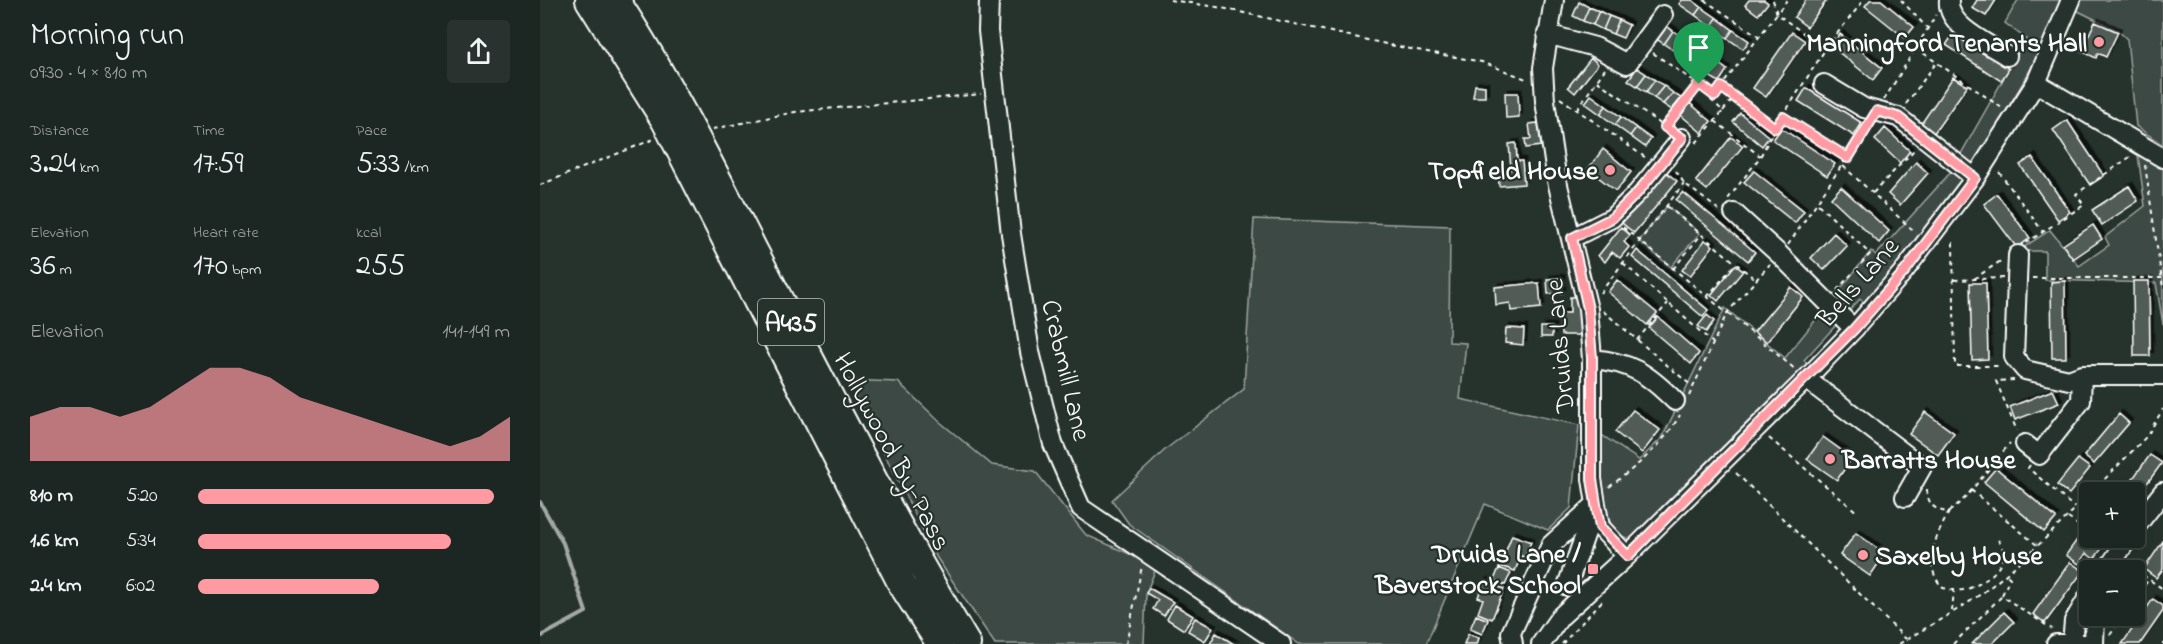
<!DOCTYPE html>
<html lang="en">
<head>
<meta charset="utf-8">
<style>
  body { margin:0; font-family:"Indie Flower",sans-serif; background:#29322f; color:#f1f3f6; height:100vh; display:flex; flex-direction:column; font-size:22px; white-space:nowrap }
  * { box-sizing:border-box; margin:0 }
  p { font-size:20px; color:#a0a5a5 }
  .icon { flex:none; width:33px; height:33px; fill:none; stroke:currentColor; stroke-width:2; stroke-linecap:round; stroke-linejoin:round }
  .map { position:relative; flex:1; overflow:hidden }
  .sheet { display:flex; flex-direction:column; background:#1c2622; width:540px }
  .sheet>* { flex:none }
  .buttons { position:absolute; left:1539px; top:482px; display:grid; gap:12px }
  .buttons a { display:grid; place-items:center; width:66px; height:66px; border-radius:6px; background:#1c2622; box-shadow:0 6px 24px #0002,0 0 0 2px #3a4340; font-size:30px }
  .pin { position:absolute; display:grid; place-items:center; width:51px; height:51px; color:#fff; margin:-62px -26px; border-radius:50% 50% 50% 0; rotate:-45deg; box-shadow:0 0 6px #0007 }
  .pin .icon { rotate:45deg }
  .round { display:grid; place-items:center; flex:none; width:63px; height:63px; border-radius:6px; background:#29322f }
  .summary { display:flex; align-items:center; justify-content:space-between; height:102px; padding:0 30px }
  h1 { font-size:33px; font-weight:600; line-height:45px }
  .figures { display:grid; grid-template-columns:repeat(3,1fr); gap:9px; height:102px; padding:6px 30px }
  .figures div { display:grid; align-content:center }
  .figures b { font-size:30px; font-weight:600 }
  .figures small { font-size:16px; font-weight:400 }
  .figures p { font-size:16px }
  .chart { height:168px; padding:12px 30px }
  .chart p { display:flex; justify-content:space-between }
  .chart svg { width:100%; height:108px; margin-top:6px; fill:#ff9aa2; opacity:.7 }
  ul { padding:0 30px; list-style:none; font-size:20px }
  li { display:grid; grid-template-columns:96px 72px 1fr; align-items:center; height:45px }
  li i { height:15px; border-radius:8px; background:#ff9aa2 }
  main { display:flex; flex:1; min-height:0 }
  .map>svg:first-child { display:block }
</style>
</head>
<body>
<main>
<section class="sheet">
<div class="summary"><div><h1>Morning run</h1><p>09:30 · 4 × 810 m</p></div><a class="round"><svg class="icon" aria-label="share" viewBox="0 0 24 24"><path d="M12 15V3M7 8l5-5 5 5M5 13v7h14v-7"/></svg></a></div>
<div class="figures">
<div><p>Distance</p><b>3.24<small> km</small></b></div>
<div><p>Time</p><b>17:59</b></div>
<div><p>Pace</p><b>5:33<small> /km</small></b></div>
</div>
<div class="figures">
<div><p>Elevation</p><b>36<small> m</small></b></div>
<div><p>Heart rate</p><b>170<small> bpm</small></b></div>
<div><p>kcal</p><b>255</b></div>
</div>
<div class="chart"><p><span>Elevation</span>141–149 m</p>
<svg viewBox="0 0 160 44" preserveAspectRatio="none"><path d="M0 44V26L10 22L20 22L30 26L40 22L50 14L60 6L70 6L80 10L90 18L100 22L110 26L120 30L130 34L140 38L150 34L160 26V44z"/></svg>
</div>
<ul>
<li><b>810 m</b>5:20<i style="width:95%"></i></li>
<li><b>1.6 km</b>5:34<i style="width:81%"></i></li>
<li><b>2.4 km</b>6:02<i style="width:58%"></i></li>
</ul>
</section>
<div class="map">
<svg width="1623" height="644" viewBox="0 0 1623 644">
  <defs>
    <filter id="shadow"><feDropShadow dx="3.5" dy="-3.5" stdDeviation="0" flood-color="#0009"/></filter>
  </defs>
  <rect width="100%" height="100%" fill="#26332d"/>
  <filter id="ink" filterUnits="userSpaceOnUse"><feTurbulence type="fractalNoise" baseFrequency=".0167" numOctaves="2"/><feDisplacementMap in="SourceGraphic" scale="12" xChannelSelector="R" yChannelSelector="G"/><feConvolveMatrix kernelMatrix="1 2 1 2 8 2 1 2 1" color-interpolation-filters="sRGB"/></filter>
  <g filter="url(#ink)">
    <path fill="#3e4944" stroke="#9ea4a2" stroke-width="1.5" d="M1478,0H1523L1496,60L1439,158L1327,305L1320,299L1264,360L1269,367L1096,538C1056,545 1061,461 1060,434L1099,460L1122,438L1185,308L1245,358L1331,251L1336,255L1410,173L1486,39L1465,23Z
      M1537,0H1623V145L1596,126L1587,39L1577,30L1534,9Z
      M1598,155L1623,167V324L1616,283L1505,280V251H1478L1510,230L1539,266L1569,245L1565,237L1605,206Z
      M1127,206L1160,233L1131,267L1099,241Z
      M714,219L910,226L909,342L926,343L920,399L1039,425L1031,508L1008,530L945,504L886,644H759L589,524L572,500L626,449L704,389Z
      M307,380L358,382L400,422L452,465L495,471L546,535L617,566L606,593L604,644H455L397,558Z"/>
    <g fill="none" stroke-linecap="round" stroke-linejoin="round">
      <path stroke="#a4a9a7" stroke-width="4" d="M0,502L23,543L46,612L0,637"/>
    </g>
    <path fill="#515c57" stroke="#fff" stroke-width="1.5" filter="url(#shadow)" d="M1142,0H1152L1161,7L1155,15L1139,4Z
      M1209,0H1224L1228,3L1218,15L1205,5Z
      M1266,0H1287L1267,27L1254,17Z
      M1330,0H1341L1374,27L1365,38L1325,6Z
      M1437,0H1456L1446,16L1432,8Z
      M1039,2L1049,7L1043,21L1033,16Z
      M1049,7L1059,11L1053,25L1043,21Z
      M1161,7L1177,18L1171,27L1155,15Z
      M1059,11L1069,16L1063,30L1053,25Z
      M1069,16L1079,20L1073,34L1063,30Z
      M1177,18L1193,30L1187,38L1171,27Z
      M1079,20L1089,25L1083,38L1073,34Z
      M1555,22L1578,32L1566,57L1558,53L1556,58L1541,51Z
      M1124,24L1133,31L1124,44L1115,38Z
      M1193,30L1209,41L1203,49L1187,38Z
      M1133,31L1142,37L1133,50L1124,44Z
      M1252,32L1265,41L1226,97L1213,88Z
      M1414,33L1469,69L1461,81L1406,45Z
      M1300,34L1342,68L1333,80L1291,46Z
      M1142,37L1151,44L1142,57L1133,50Z
      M1151,44L1160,50L1151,63L1142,57Z
      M1160,50L1169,57L1160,69L1151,63Z
      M1169,57L1178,63L1169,76L1160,69Z
      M1051,58L1058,64L1035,93L1028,87Z
      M1178,63L1187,70L1179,82L1169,76Z
      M1097,68L1106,74L1097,86L1088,80Z
      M1106,74L1115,80L1106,92L1097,86Z
      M1413,77L1427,86L1394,133L1381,124Z
      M1115,80L1124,86L1114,98L1106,92Z
      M935,85L945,86V97H933Z
      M1124,86L1133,93L1123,104L1114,98Z
      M1266,88L1322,123L1314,136L1258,101Z
      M965,93H978L979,117L966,118Z
      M1133,93L1142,99L1132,110L1123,104Z
      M1051,95L1066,106L1060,114L1045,103Z
      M1146,100L1171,121L1162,133L1137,112Z
      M1066,106L1081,117L1075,125L1060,114Z
      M1200,113L1229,137L1222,146L1193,122Z
      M1081,117L1096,128L1090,136L1075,125Z
      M1527,120L1564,176L1550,185L1513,130Z
      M998,123L1001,146L986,148L985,139H991L989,124Z
      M1096,128L1111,139L1105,147L1090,136Z
      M1241,128L1295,164L1287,176L1233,140Z
      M1345,128L1370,151L1360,163L1335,140Z
      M1191,137L1203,146L1167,190L1156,181Z
      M976,143L977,161H982L984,184L959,186L958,170L971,169L969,144Z
      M1063,149L1091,172L1076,191L1048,169Z
      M1492,157L1530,212L1518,220L1480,165Z
      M1376,162L1388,173L1360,205L1348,194Z
      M1214,171L1264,211L1255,223L1204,182Z
      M1126,172L1137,181L1094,233L1082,223Z
      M1589,186L1598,201L1562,225L1552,210Z
      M1301,187L1349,231L1339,243L1291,198Z
      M1143,192L1215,252L1208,261L1136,200Z
      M1457,194L1490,238L1477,248L1444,204Z
      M1553,225L1562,239L1533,259L1523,245Z
      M1081,227L1090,235L1084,242L1089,247L1080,258L1072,252L1065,262L1058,256Z
      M1294,233L1307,246L1284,270L1271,258Z
      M1165,240L1173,246L1150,276L1142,270Z
      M1097,250L1168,310L1163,317L1092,257Z
      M1195,265L1203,271L1178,301L1171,295Z
      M1021,278L1022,293L1008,294L1007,279Z
      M1077,280L1117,313L1107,325L1068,292Z
      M1525,281L1526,358H1512L1511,282Z
      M1593,281H1609L1610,356H1594Z
      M999,283L1001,308L971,311L970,303L956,305L955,287Z
      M1430,283H1446L1448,359L1432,360Z
      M1251,287L1263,297L1227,342L1214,332Z
      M1030,297H1039L1040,335H1021L1020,313H1030Z
      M1167,315L1174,321L1166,332L1158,326Z
      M1118,317L1159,353L1151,364L1109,328Z
      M1001,327H1012V337H1001Z
      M966,328L984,329L983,345L965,343Z
      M1513,390L1519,403L1475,420L1470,407Z
      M1093,410L1120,430L1102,453L1075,432Z
      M1385,412L1414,433L1398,455L1369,434Z
      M1579,414L1589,423L1554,464L1544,456Z
      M1283,437L1312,458L1297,480L1267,459Z
      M1610,455L1622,463L1594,501V492H1583Z
      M1538,459L1550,468L1529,494L1517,485Z
      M1456,468L1516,518L1504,532L1444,482Z
      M1316,533L1345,554L1330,576L1300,555Z
      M972,535L991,542L985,557L981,556L975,571L960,566Z
      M1539,537L1550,544L1553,540L1563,547L1554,559L1546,553L1539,564L1526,555Z
      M1623,541V569L1616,578L1604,569Z
      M1530,562L1543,571L1505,623L1493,614Z
      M959,568L971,573L965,585L954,580Z
      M944,581L964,589L952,619L938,613L943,599L938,597Z
      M609,588L633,602L624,616L613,609L618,600L606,593Z
      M1613,599L1623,606V611L1600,644H1582Z
      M635,605L653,616L644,630L627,619Z
      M1464,612L1474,622L1452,644H1432Z
      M936,615L948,620L942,634L930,629Z
      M655,618L673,628L665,641L648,631Z
      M676,633L694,644H670Z
      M928,634L939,638L937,644H924Z"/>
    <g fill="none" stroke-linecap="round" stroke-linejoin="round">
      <defs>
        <path id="minor" d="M449,0L448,31L471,234L490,352L513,444L541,508L741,644
          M1014,0L1003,68L1005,101L1017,181L1048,309L1052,359V479L1056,504L1060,527L1087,556
          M1409,0C1406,26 1449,44 1467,56
          M1007,34L1055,47L1087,64L1123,15
          M1496,83L1623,158
          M1284,84L1324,108L1358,117L1435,178
          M1194,213L1239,254L1314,329
          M1032,238L1072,218L1098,192L1142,138
          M1478,255L1474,357L1485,370L1529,380L1542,375H1623
          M1052,359C1091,362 1108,374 1135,401
          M1266,379L1382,467L1365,497
          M1485,444L1499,455L1541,401L1542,375
          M1594,529L1623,492
          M1567,570L1589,537
          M973,644L971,633L1011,545L1056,504L1027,586
          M1001,644L1020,617L1087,556L1266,379L1314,329L1364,271L1435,178L1496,83L1531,0
          M1516,644H1554L1555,615
          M1532,644L1534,621L1550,594"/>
        <path id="highway" d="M49,0L125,121L362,585L400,644
          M76,0C129,81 172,168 216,254C284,385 350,517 427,644"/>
      </defs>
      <use href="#minor" stroke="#fff" stroke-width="22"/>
      <use href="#highway" stroke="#fff" stroke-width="30"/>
      <path stroke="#fff" stroke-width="2" stroke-dasharray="4.5 4.5" stroke-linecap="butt" d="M630,0L677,7L855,46L942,62L989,80
        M1164,0L1220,37
        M1233,0L1237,14L1285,49
        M1361,0L1388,29
        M1376,48L1462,108
        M1113,53L1175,96
        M1057,81L1131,131
        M1181,87L1234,127
        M1020,98L1106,158
        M1344,100L1396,15
        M1366,104L1396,63
        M1037,109L1065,69
        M1183,111L1194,97
        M1243,117L1308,158
        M1175,121L1220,156
        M1125,127L1158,84
        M173,129L255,112L441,94
        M1156,143L1183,111L1171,100L1247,0
        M1605,165L1623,288
        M1303,166L1376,233
        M1136,171L1144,183L1179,210
        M1459,172L1503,232
        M0,185L114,139
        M1333,193L1375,149
        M1188,199L1220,157L1235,128L1288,45L1324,0
        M1278,204L1330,254L1297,290
        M1127,206L1216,280
        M1083,227L1187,313
        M1413,242L1415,366H1461
        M1486,243L1544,205L1536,194L1590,157
        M1248,245L1329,125
        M1083,263L1173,343
        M1133,269L1161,235
        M1492,278H1622
        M1434,279L1462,260
        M1414,280L1463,278
        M1060,293L1144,183
        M1167,297L1196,263
        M1063,311L1153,387
        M1188,313L1256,370
        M1097,340L1128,303
        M1474,380L1456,381L1477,431
        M1149,396L1187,313L1230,264
        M1229,438L1318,513
        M1490,465L1488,468L1535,508
        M1196,473L1366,639
        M1069,487C1098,465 1122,446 1140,415
        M1387,489C1387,504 1395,511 1409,512L1426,497L1470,443
        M1431,490L1498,546
        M1552,492L1607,436L1623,409
        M1409,512C1396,537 1381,564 1403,588C1409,589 1416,591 1423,590C1443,586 1476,562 1458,540
        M1528,518L1550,533
        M1555,537L1566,544
        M1588,565L1623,589
        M1462,595L1470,578L1466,574
        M1594,600L1609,579
        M1412,611L1414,590
        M1570,635L1584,615
        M586,644L602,566
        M1022,644L1063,600
        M1359,644C1388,626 1418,611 1445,591C1483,562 1516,528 1550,494
        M1413,644L1462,596L1512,629
        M1623,644V643"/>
      <use href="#minor" stroke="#26332d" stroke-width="18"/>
      <use href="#highway" stroke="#26332d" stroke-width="26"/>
    </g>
  </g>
  <g fill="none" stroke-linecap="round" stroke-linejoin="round" filter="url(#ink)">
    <defs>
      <path id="route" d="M1159,84L1175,96L1181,87L1235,128L1243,117L1308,158L1337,111L1358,117L1435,178L1365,271L1314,329L1088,556L1060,527L1056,504L1052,479V358L1048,309L1032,238L1072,218L1098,192L1142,138L1125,127Z"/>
    </defs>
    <use href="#route" stroke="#fff" stroke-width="12"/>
    <use href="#route" stroke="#ff9aa2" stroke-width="8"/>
  </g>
  <g fill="#ff9aa2" stroke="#26332d" stroke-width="2">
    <circle cx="1559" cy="42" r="6"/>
    <circle cx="1070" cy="170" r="6"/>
    <circle cx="1290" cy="459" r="6"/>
    <circle cx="1323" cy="555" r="6"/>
    <rect x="1047" y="563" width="12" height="12" rx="3"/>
  </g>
  <g text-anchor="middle" stroke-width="4.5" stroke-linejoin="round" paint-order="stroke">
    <rect fill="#26332d" stroke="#bec2c0" stroke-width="1.5" x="218" y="299" width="66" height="46" rx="4.5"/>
    <g font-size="26" font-weight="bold" fill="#fff">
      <text x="251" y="331">A435</text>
    </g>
    <g font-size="27" font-weight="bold" fill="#fff" stroke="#26332d" text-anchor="end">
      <text x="1547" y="51">Manningford Tenants Hall</text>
      <text x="1058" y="179">Topfield House</text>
      <text x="1302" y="468" text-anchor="start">Barratts House</text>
      <text x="1041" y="562">Druids Lane /<tspan x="1041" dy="31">Baverstock School</tspan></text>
      <text x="1335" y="564" text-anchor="start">Saxelby House</text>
    </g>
    <g font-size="27" fill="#fff" stroke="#26332d">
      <text transform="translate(1317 282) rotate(-49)" y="9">Bells Lane</text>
      <text transform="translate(1019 346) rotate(-95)" y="9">Druids Lane</text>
      <text transform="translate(527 370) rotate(77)" y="9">Crabmill Lane</text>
      <text transform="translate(353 451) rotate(62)" y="9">Hollywood By-Pass</text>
    </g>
  </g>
</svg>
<div class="buttons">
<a>+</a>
<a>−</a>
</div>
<div class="pin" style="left:1159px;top:84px;background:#1e9e55"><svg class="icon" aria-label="arrive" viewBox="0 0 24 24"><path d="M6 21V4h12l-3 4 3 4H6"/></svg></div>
</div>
</main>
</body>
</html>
